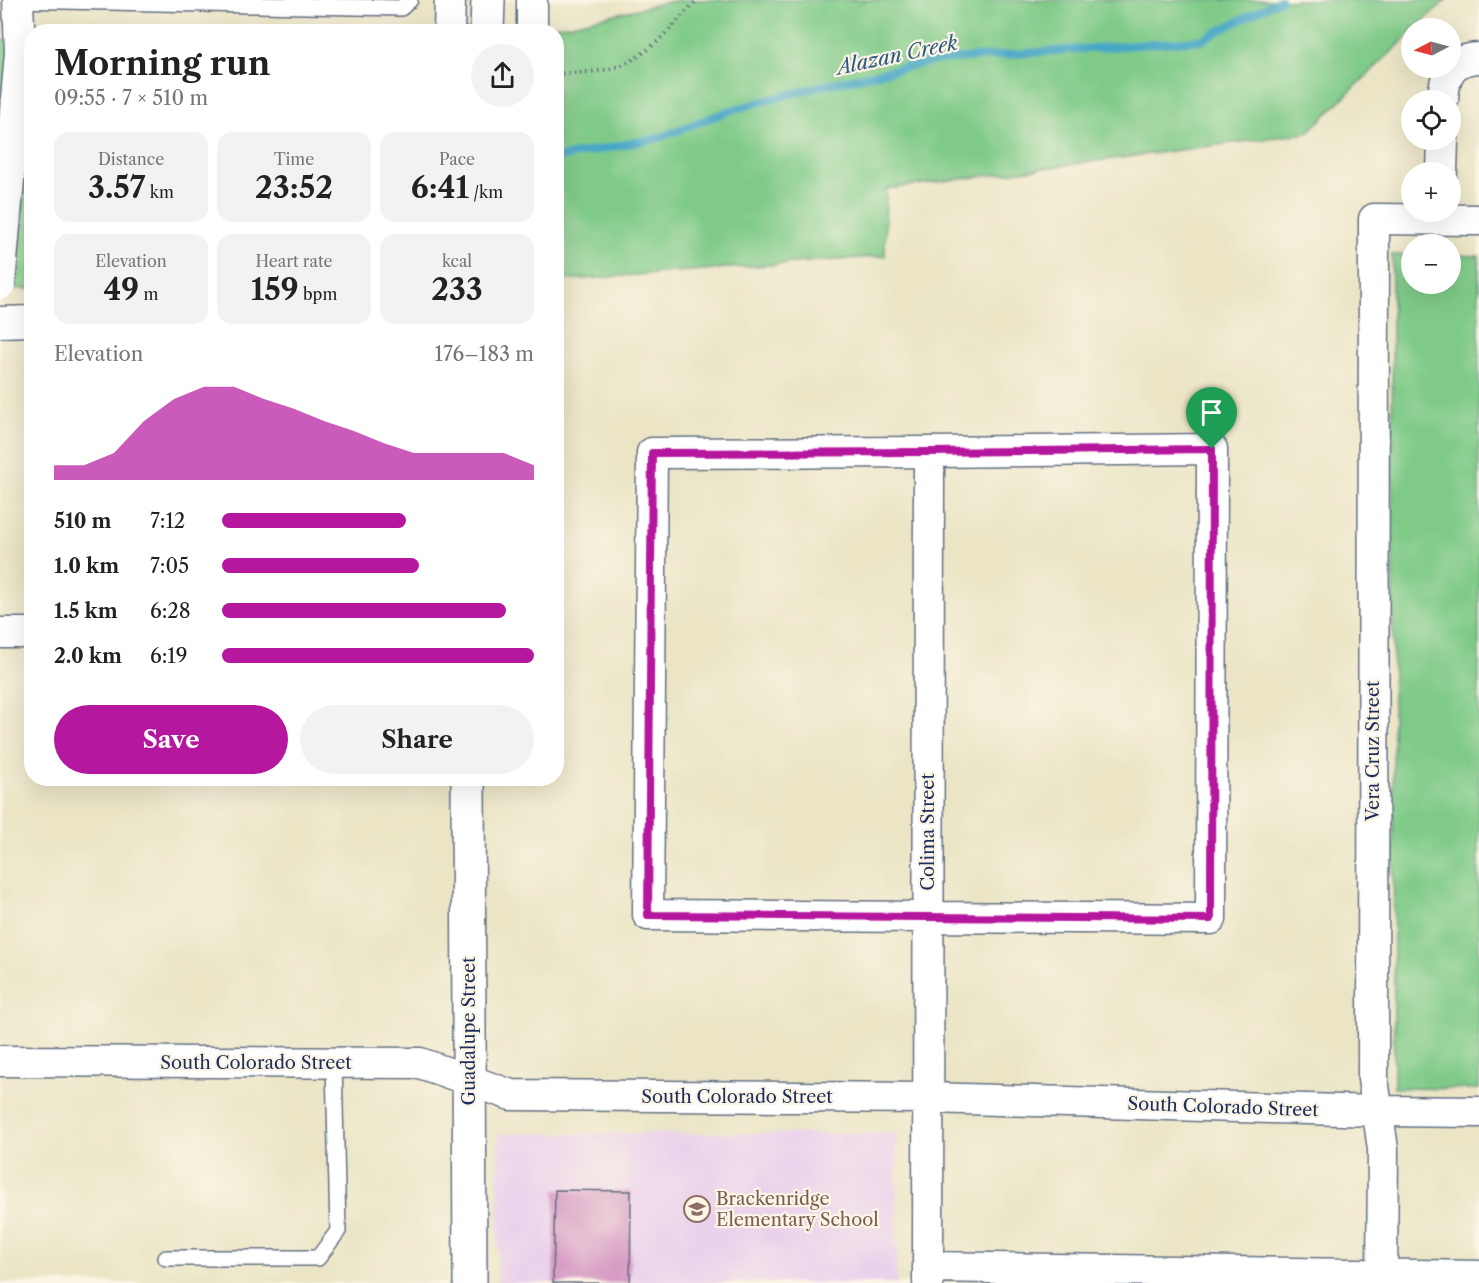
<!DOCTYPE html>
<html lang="en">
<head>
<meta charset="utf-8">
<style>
  body { margin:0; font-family:"Libre Caslon Text",serif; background:#f2f2f2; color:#222; height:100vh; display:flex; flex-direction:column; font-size:22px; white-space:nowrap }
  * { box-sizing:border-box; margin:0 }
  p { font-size:20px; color:#767676 }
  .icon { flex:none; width:33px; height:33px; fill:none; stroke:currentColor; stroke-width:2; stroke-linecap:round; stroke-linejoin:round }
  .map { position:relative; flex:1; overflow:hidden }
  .drawer { position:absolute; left:24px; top:24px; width:540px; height:762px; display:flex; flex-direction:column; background:#fff; border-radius:24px; box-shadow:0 6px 24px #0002 }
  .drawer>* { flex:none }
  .needle { width:39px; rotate:264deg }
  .fabs { position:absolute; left:1401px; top:18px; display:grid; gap:12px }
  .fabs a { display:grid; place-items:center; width:60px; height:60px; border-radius:50%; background:#fff; box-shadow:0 6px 24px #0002; font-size:30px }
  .pin { position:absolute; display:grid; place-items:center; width:51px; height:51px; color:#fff; margin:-62px -26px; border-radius:50% 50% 50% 0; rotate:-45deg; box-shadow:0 0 6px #0007 }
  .pin .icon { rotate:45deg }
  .round { display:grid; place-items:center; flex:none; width:63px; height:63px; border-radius:32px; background:#f2f2f2 }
  .head { display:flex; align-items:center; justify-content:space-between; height:102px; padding:0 30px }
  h1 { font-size:33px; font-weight:700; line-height:45px }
  .figures { display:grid; grid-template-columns:repeat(3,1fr); gap:9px; height:102px; padding:6px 30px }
  .figures div { display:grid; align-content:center; border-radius:15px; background:#f2f2f2; text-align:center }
  .figures b { font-size:30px; font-weight:700 }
  .figures small { font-size:16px; font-weight:400 }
  .figures p { font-size:16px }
  .chart { height:168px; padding:12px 30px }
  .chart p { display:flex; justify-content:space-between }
  .chart svg { width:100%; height:108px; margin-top:6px; fill:#b5179e; opacity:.7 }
  .action { display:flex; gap:12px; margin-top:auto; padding:12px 30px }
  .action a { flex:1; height:69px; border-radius:36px; background:#b5179e; color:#fff; font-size:24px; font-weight:700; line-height:69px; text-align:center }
  .action a+a { background:#f2f2f2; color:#222 }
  ul { padding:0 30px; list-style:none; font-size:20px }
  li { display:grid; grid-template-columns:96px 72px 1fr; align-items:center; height:45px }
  li i { height:15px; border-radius:8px; background:#b5179e }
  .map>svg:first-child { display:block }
</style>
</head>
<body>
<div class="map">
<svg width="1479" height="1283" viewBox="0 0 1479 1283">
  <rect width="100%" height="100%" fill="#fcf5e5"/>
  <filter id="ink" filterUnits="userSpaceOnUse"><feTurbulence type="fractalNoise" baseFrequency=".0167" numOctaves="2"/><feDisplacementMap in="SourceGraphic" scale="12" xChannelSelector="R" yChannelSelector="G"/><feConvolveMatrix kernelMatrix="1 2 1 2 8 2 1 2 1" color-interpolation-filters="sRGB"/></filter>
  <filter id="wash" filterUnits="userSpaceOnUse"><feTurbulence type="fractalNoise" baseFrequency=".008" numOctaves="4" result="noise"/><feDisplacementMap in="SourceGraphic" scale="24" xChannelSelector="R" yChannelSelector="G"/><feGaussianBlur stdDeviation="1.35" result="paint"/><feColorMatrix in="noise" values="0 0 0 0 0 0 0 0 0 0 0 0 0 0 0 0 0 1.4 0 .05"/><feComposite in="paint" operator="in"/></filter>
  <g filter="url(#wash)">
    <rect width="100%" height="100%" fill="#ebe5c6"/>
    <path fill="#ead1ec" d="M896,1133L897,1283H498V1134Z"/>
    <path fill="#7fca88" stroke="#4d7c73" stroke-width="1.5" d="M677,0H1446L1416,28H1412L1411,33L1307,133L886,189L885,256L557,281L556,32H412L567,25Z
      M0,40L31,41V289L0,288Z
      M1392,255H1411L1412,284H1450L1451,255L1479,256V1089L1394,1088Z"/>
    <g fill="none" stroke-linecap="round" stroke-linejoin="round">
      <path stroke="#47a7c6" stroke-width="8" d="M556,158L658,138L731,110L817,87L938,60L1201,40L1280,0
        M15,176H32"/>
    </g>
    <g id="blocks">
      <path fill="#d392c1" d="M555,1190L631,1191L630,1283H553Z"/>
    </g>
  </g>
  <g filter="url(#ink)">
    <use href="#blocks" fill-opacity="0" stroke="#646f82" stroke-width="1.5"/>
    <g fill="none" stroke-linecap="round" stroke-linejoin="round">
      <defs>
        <path id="service" d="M14,0L401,8L410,0
          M166,1258H318L338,1231L334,1063"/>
        <path id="minor" d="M18,0L19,25
          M449,32L450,0
          M532,32V0
          M1443,100C1444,75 1451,59 1479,58
          M1442,172L1443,140
          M0,322L32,321
          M1212,449L1211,919L648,915L652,453L929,452Z
          M0,633H32
          M0,1061L420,1063L511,1095L929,1098L1377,1111L1479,1112
          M928,1267L1479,1276
          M928,1283L929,452
          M1382,1283L1383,1149L1373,1079L1374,219L1479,220"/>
        <path id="secondary" d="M487,32L488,0
          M468,778L470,1283"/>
      </defs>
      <use href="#service" stroke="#646f82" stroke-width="18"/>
      <use href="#minor" stroke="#646f82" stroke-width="33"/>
      <use href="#secondary" stroke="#646f82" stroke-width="36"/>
      <path stroke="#646f82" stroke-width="4" stroke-dasharray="1.5 4.5" stroke-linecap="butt" d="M556,74C574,72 600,73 616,67C650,56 673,25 697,0"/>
      <use href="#service" stroke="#fff" stroke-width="15"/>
      <use href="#minor" stroke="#fff" stroke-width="30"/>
      <use href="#secondary" stroke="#fff" stroke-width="33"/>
      <defs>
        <path id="minor-bridge" d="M0,284L20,53L19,25"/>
      </defs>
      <use href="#minor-bridge" stroke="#646f82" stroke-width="33" stroke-linecap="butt"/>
      <use href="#minor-bridge" stroke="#fff" stroke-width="30"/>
    </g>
  </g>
  <g fill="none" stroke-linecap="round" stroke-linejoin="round" filter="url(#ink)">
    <defs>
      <path id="route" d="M1212,449L1211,919L648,915L652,453L929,452Z"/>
    </defs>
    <use href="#route" stroke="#fff" stroke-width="12"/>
    <use href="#route" stroke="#b5179e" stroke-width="8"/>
  </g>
  <defs>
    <symbol id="school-ring" viewBox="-11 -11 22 22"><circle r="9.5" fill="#fcf5e5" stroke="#8d6e63" stroke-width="1.5"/><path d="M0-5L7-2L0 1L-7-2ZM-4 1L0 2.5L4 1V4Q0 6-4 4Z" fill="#8d6e63"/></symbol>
  </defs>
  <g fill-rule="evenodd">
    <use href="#school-ring" x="682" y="1194" width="30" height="30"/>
  </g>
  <g text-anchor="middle" stroke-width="4.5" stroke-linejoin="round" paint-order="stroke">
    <g font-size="18" fill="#1b2f5e" stroke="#fcf5e5">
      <text transform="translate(1373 751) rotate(-90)" y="6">Vera Cruz Street</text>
      <text transform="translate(928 832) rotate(-90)" y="6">Colima Street</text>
      <text transform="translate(469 1031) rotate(-90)" y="6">Guadalupe Street</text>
      <text x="256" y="1069">South Colorado Street</text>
      <text x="737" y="1103">South Colorado Street</text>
      <text transform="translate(1223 1107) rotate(2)" y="6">South Colorado Street</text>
    </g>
    <g font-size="18" fill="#785e54" stroke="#fcf5e5" text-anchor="start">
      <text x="716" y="1205">Brackenridge<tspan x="716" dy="21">Elementary School</tspan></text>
    </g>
    <g font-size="20" font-style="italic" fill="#2a5982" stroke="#fcf5e5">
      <text transform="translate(897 55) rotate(-12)" y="7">Alazan Creek</text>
    </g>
  </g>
</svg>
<div class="fabs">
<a><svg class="needle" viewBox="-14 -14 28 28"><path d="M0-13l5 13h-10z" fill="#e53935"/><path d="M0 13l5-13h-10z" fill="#767676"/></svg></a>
<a><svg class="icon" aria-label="locate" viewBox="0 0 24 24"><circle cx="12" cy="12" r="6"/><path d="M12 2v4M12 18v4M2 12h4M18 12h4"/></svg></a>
<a>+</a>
<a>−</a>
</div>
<div class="pin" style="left:1212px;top:449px;background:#1e9e55"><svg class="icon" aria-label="arrive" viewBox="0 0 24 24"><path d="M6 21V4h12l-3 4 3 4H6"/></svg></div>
<section class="drawer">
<div class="head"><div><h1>Morning run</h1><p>09:55 · 7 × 510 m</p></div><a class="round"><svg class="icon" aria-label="share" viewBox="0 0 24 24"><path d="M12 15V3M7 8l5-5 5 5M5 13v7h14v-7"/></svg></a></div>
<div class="figures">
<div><p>Distance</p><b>3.57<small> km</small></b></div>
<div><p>Time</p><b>23:52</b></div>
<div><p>Pace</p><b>6:41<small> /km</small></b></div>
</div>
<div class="figures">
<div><p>Elevation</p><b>49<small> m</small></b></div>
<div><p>Heart rate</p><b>159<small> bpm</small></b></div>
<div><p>kcal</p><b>233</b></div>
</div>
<div class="chart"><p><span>Elevation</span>176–183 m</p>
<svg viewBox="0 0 160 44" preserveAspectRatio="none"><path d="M0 44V38L10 38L20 33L30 20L40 11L50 6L60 6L70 11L80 15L90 20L100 24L110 29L120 33L130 33L140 33L150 33L160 38V44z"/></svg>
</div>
<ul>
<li><b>510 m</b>7:12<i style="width:59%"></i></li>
<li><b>1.0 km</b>7:05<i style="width:63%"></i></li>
<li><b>1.5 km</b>6:28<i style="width:91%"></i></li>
<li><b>2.0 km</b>6:19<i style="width:100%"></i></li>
</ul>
<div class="action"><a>Save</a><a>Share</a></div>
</section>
</div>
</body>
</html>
